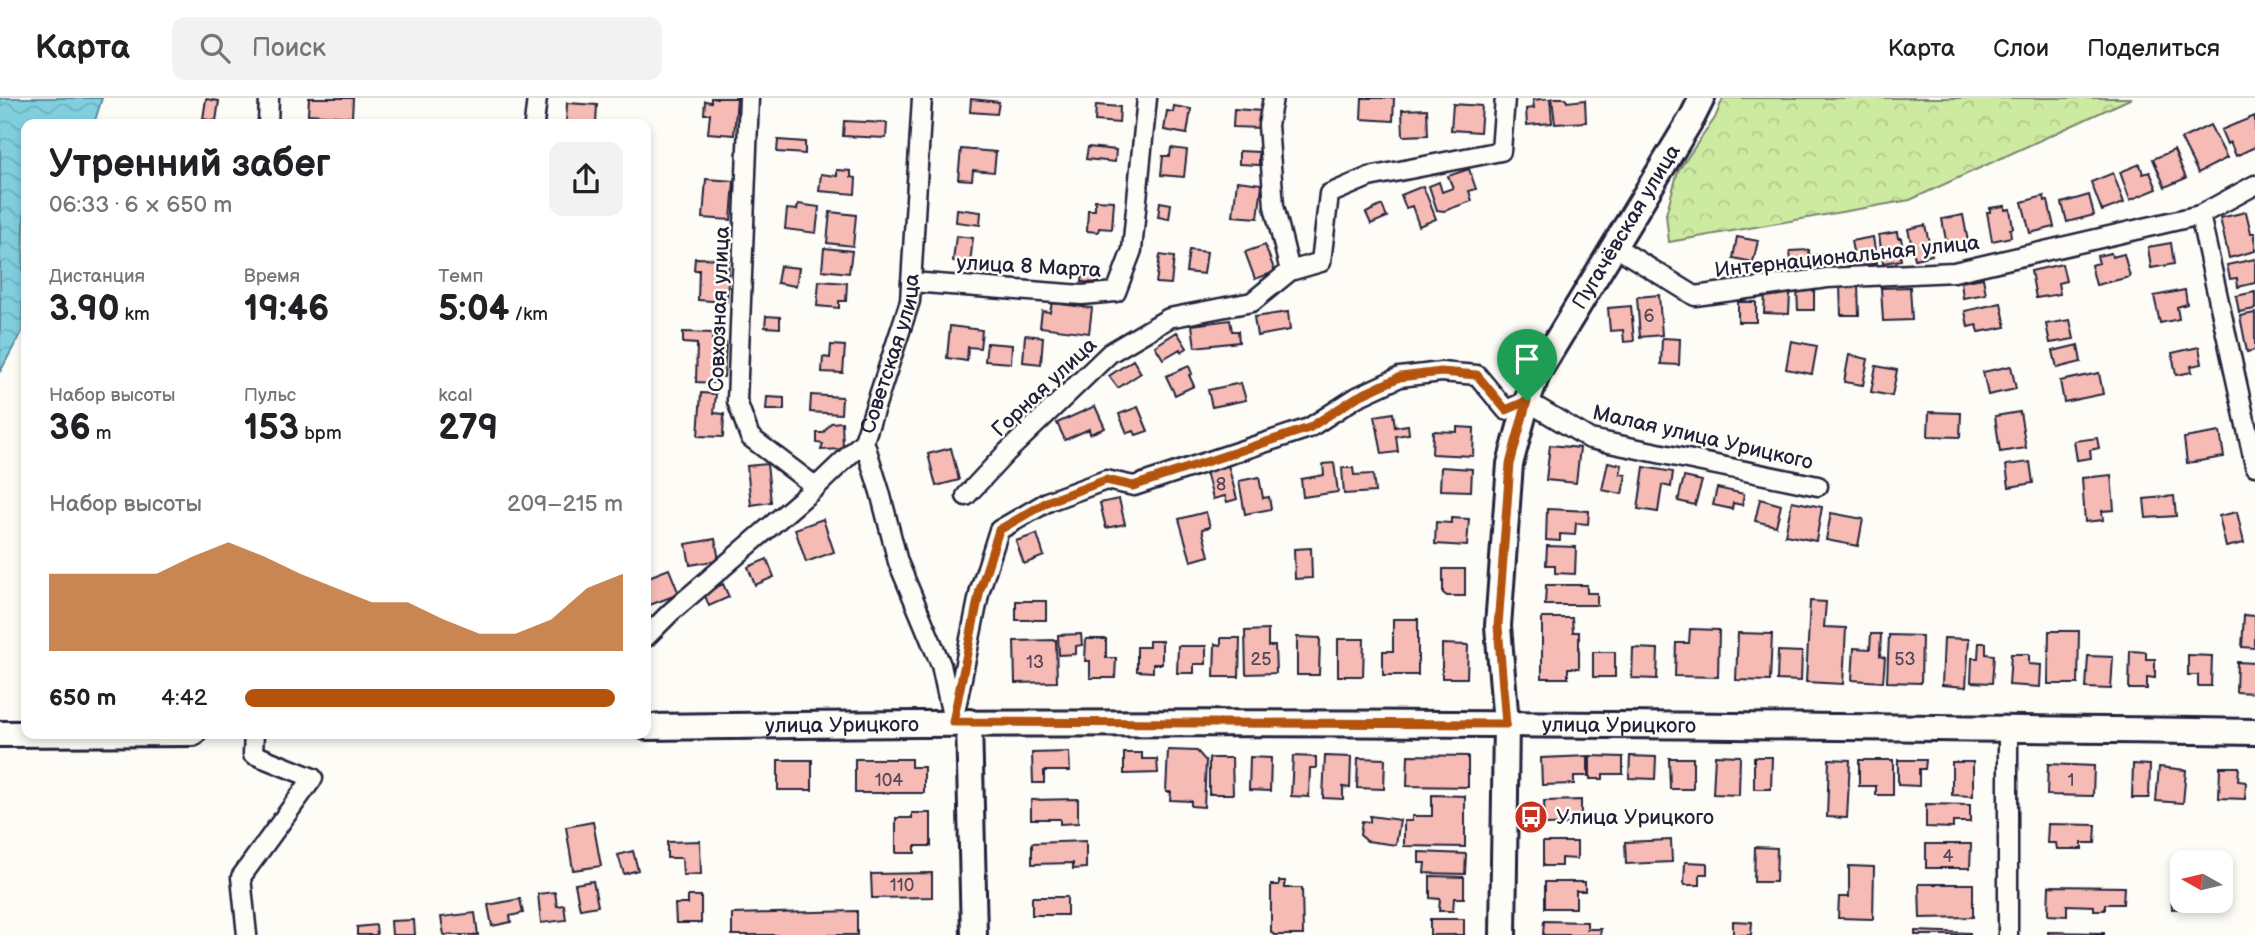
<!DOCTYPE html>
<html lang="ru">
<head>
<meta charset="utf-8">
<style>
  body { margin:0; font-family:"Balsamiq Sans",sans-serif; background:#f2f2f2; color:#202124; height:100vh; display:flex; flex-direction:column; font-size:26px; white-space:nowrap }
  * { box-sizing:border-box; margin:0 }
  p { font-size:23px; color:#757577 }
  .icon { flex:none; width:38px; height:38px; fill:none; stroke:currentColor; stroke-width:2; stroke-linecap:round; stroke-linejoin:round }
  .map { position:relative; flex:1; overflow:hidden }
  .details { position:absolute; left:21px; top:21px; width:630px; height:620px; display:flex; flex-direction:column; background:#fff; border-radius:14px; box-shadow:0 4px 10px #0003 }
  .details>* { flex:none }
  .needle { width:46px; rotate:278deg }
  .fabs { position:absolute; left:2170px; top:752px; display:grid; gap:14px }
  .fabs a { display:grid; place-items:center; width:63px; height:63px; border-radius:14px; background:#fff; box-shadow:0 4px 10px #0003; font-size:35px }
  .pin { position:absolute; display:grid; place-items:center; width:60px; height:60px; color:#fff; margin:-72px -30px; border-radius:50% 50% 50% 0; rotate:-45deg; box-shadow:0 0 7px #0007 }
  .pin .icon { rotate:45deg }
  .round { display:grid; place-items:center; flex:none; width:74px; height:74px; border-radius:14px; background:#f2f2f2 }
  .head { display:flex; align-items:center; justify-content:space-between; height:119px; padding:0 28px }
  h1 { font-size:38px; font-weight:800; line-height:52px }
  .metrics { display:grid; grid-template-columns:repeat(3,1fr); gap:10px; height:119px; padding:7px 28px }
  .metrics div { display:grid; align-content:center }
  .metrics b { font-size:35px; font-weight:800 }
  .metrics small { font-size:19px; font-weight:400 }
  .metrics p { font-size:19px }
  .chart { height:196px; padding:14px 28px }
  .chart p { display:flex; justify-content:space-between }
  .chart svg { width:100%; height:126px; margin-top:7px; fill:#b45309; opacity:.7 }
  ul { padding:0 28px; list-style:none; font-size:23px }
  li { display:grid; grid-template-columns:112px 84px 1fr; align-items:center; height:52px }
  li i { height:18px; border-radius:9px; background:#b45309 }
  header { display:flex; align-items:center; gap:42px; box-sizing:border-box; height:98px; padding:0 35px; background:#fff; border-bottom:2px solid #e0e0e0 }
  header strong { font-size:33px }
  nav { display:flex; gap:38px; margin-inline-start:auto; font-size:24px }
  .search { width:490px; height:63px; background:#f2f2f2; display:flex; align-items:center; gap:18px; box-sizing:border-box; padding:0 24px; border-radius:14px; color:#757577; font-size:26px }
  .map>svg:first-child { display:block }
</style>
</head>
<body>
<header>
<strong>Карта</strong>
<div class="search"><svg class="icon" aria-label="search" viewBox="0 0 24 24"><circle cx="10" cy="10" r="6"/><path d="M15 15l6 6"/></svg>Поиск</div>
<nav><a>Карта</a><a>Слои</a><a>Поделиться</a></nav>
</header>
<div class="map">
<svg width="2255" height="837" viewBox="0 0 2255 837">
  <defs>
    <pattern id="forest-crowns" width="20" height="18" patternUnits="userSpaceOnUse" patternTransform="scale(1.75)"><rect width="20" height="18" fill="#cdeaa1"/><path d="M2 6a3 3 0 1 1 6 0M12 15a3 3 0 1 1 6 0" fill="none" stroke="#b0c88c"/></pattern>
    <pattern id="water-waves" width="16" height="10" patternUnits="userSpaceOnUse" patternTransform="scale(1.75)"><rect width="16" height="10" fill="#81cfde"/><path d="M0 5q4-4 8 0t8 0" fill="none" stroke="#6fb1bf"/></pattern>
  </defs>
  <rect width="100%" height="100%" fill="#fdfcf7"/>
  <filter id="ink" filterUnits="userSpaceOnUse"><feTurbulence type="fractalNoise" baseFrequency=".0143" numOctaves="2"/><feDisplacementMap in="SourceGraphic" scale="14" xChannelSelector="R" yChannelSelector="G"/><feConvolveMatrix kernelMatrix="1 2 1 2 8 2 1 2 1" color-interpolation-filters="sRGB"/></filter>
  <g filter="url(#ink)">
    <path fill="url(#forest-crowns)" stroke="#78866e" stroke-width="2" d="M1723,0H2132L1910,102L1669,144L1666,116L1678,73L1715,20Z"/>
    <path fill="url(#water-waves)" stroke="#5b8a9d" stroke-width="2" d="M0,0H102L94,26H26L22,233L0,274Z"/>
    <path fill="#f7bbb5" stroke="#22223b" stroke-width="2" d="M309,0H353L352,19L308,16Z
      M711,0H737L734,37L708,35L710,16H704L705,3L711,4Z
      M1362,0H1394L1393,23L1361,21Z
      M1550,0L1552,25L1527,27L1526,11L1534,10L1533,2Z
      M1552,0H1566L1567,4L1585,2L1586,24L1555,26Z
      M206,1L219,3L216,23L203,21Z
      M971,1L999,4L997,16L970,14Z
      M567,5L597,7L596,26H566Z
      M1453,6L1482,8L1480,34L1451,32Z
      M1096,7L1120,9L1119,25L1095,23Z
      M1174,8L1191,11L1187,36L1164,32L1167,13L1173,14Z
      M1234,11L1262,13L1260,30L1233,29Z
      M1427,11L1428,37L1403,38L1402,12Z
      M2255,18V49L2236,58L2230,44L2227,46L2221,32Z
      M844,23L887,25L886,40L843,38Z
      M2210,27L2227,60L2198,75L2181,41Z
      M778,42L805,44V56L777,54Z
      M1088,49L1116,52L1115,64L1086,61Z
      M1171,50L1187,52L1184,79L1161,77L1163,58H1170Z
      M961,51L996,54L994,74L973,72L972,82L958,81Z
      M2174,52L2186,80L2165,89L2153,61Z
      M1239,53L1259,54V67L1239,66Z
      M2140,66L2143,76L2150,74L2157,91L2130,102L2120,74Z
      M1469,71L1476,91L1469,93L1472,103L1444,113L1437,112L1429,88L1439,84L1442,94L1453,90L1448,78Z
      M837,72L851,73V79L856,80L855,96L819,93L821,76L837,78Z
      M2113,75L2124,105L2102,113L2091,84Z
      M706,81L734,83L731,122L703,120Z
      M1237,83L1262,86L1258,120L1233,118Z
      M1423,88L1436,121L1419,128L1412,108L1406,110L1401,97Z
      M2089,97L2094,117L2067,124L2062,105Z
      M2044,98L2045,103H2048L2054,129L2030,135L2022,104Z
      M1095,102L1114,103L1112,131L1099,130L1098,134L1087,133L1088,112H1095Z
      M1160,104L1171,106L1169,121L1158,119Z
      M798,106L819,109L816,135L785,131L787,111L797,112Z
      M1382,107L1387,119L1371,126L1366,115Z
      M2005,108V112L2010,111L2013,130L2010,131L2011,139L1992,143L1987,114H1990V110Z
      M957,111L981,114L980,127L956,124Z
      M830,114L856,117L853,148L827,145Z
      M2246,114L2251,135H2255V153L2229,160L2220,120Z
      M1963,117L1969,149L1948,153L1942,121Z
      M1925,127L1932,157L1915,161L1908,131Z
      M1897,134L1898,140H1901L1902,146L1899,147L1901,162L1883,165L1879,137Z
      M956,138L973,140L970,166L953,163Z
      M1737,139L1758,143L1753,164L1733,160Z
      M1873,139L1877,165L1856,169L1851,143Z
      M2171,145L2174,166L2151,170L2148,149Z
      M1265,147L1275,174L1255,181L1245,154Z
      M824,150L852,153L849,175L822,172Z
      M1189,152L1207,154L1204,176L1186,174Z
      M1809,152V158L1824,156L1826,171L1792,174L1790,153Z
      M2111,155L2112,159L2124,156L2130,179L2096,187L2091,167L2099,165L2097,158Z
      M1160,157L1174,159L1171,186L1156,185Z
      M695,160L729,161L727,204L698,202L699,172H694Z
      M2255,161V185L2238,189L2237,180L2230,181L2227,167Z
      M2062,166L2066,183L2058,185L2060,196L2036,200L2031,173Z
      M780,168L799,170L796,188L777,185Z
      M1083,174L1100,175L1099,185L1082,184Z
      M1983,180L1986,196L1963,200L1961,184Z
      M819,183L847,185L846,203H839V210L817,208Z
      M1840,187H1858L1859,217H1841Z
      M1910,189L1912,222L1883,223L1881,190Z
      M1797,191H1814V212H1798Z
      M2185,192L2187,206L2177,209L2179,221L2160,225L2154,198Z
      M2255,194V211L2239,214L2236,198Z
      M1765,195H1790L1789,216L1764,215Z
      M1659,197L1662,237L1640,239L1637,199Z
      M1738,204H1756V224H1738Z
      M1052,205L1092,210L1089,235L1040,229L1042,213L1050,214Z
      M2001,205L2006,229L1979,234L1977,227L1968,229L1965,213Z
      M1631,208L1634,243L1624,244L1623,232L1610,233L1608,210Z
      M1288,214L1290,232L1257,238L1254,219Z
      M2255,215V252L2247,254L2240,218Z
      M766,218L780,219V230L765,229Z
      M1230,222L1232,233H1238L1239,244L1195,249L1192,227Z
      M2070,222L2074,241L2050,245L2046,226Z
      M950,228L982,232L980,250L968,249L967,263L947,260Z
      M683,234L713,235L712,244L726,245L724,279L714,278V285L696,284L697,246L683,245Z
      M1177,234L1187,250L1181,254L1180,251L1163,261L1155,248Z
      M1025,237L1043,239L1041,266L1023,264Z
      M1662,240L1680,241L1679,267L1661,266Z
      M1791,243L1817,248L1812,276L1786,271Z
      M987,245L1012,247L1011,265L985,263Z
      M831,247L845,248L843,275L822,274L823,259L830,260Z
      M2078,247L2081,264L2057,270L2053,253Z
      M2199,249L2202,266L2191,268L2192,274L2176,277L2172,255Z
      M1849,257L1868,261L1863,287L1844,284Z
      M1133,262L1141,275L1118,290L1109,278Z
      M1189,268L1192,276L1189,277L1194,288L1175,297L1166,278Z
      M1876,268L1897,272L1892,298L1871,294Z
      M2011,268L2016,291L1988,297L1983,274Z
      M2099,275L2103,296L2064,304L2060,283Z
      M1241,285L1246,302L1212,309L1208,292Z
      M701,295L716,296L714,315L724,316L723,339L698,338Z
      M811,297L842,299L841,316L810,314Z
      M767,299L784,300V312H766Z
      M1095,308L1105,330L1090,336L1089,331L1065,342L1057,325Z
      M1138,309L1148,333L1136,337L1134,333L1127,335L1119,316Z
      M1929,314L1961,315L1960,339L1928,338Z
      M2020,314L2026,350L2000,354L1995,318Z
      M1393,315L1395,329L1408,327L1409,336L1396,338L1398,354L1382,356L1375,318Z
      M842,324L843,351L821,352L823,346L817,345V335H823L831,325Z
      M1457,329L1474,330L1473,358L1432,356L1433,333L1457,334Z
      M2220,334L2224,359L2187,365L2184,340Z
      M2097,340L2099,350L2090,352L2091,360L2077,362L2074,343Z
      M1550,347L1580,350L1576,385L1546,382Z
      M951,350L959,382L936,388L928,356Z
      M1608,364L1622,367L1620,376L1626,377L1622,396L1602,392Z
      M2030,364L2033,385L2009,389L2006,367Z
      M1334,365L1338,394L1303,399L1301,381L1324,377L1323,366Z
      M767,366L771,404L751,407L747,368Z
      M1228,367L1237,401L1227,404L1225,398L1213,401L1206,373Z
      M1441,369L1472,371L1471,393L1440,392Z
      M1644,369L1673,374L1671,389L1662,387L1658,414L1638,411Z
      M1342,370H1353L1354,377L1373,376L1375,394L1344,396Z
      M2111,377L2114,412L2102,413L2103,422L2085,424L2082,380Z
      M1259,379L1263,400L1269,399L1271,411L1245,416L1239,383Z
      M1684,379L1702,383L1695,407L1678,403Z
      M1717,390L1744,396L1742,407L1733,405L1732,411L1713,407Z
      M2174,398L2176,418L2146,420L2144,401Z
      M1119,401L1125,426L1106,430L1100,405Z
      M1760,401L1781,407L1776,428L1755,423Z
      M1792,403L1822,409L1816,443L1785,437Z
      M1547,411L1589,413L1588,426L1576,425L1575,437L1560,436V443L1546,442Z
      M1206,414L1210,429L1202,431L1209,458L1191,463L1179,421Z
      M2237,414L2244,445L2226,449L2219,418Z
      M1831,415L1863,421L1858,448L1826,442Z
      M1451,420L1469,421L1467,448L1435,446L1436,424L1451,425Z
      M823,421L834,454L806,464L795,431Z
      M1037,436L1044,458L1024,466L1016,443Z
      M715,441L719,462L690,467L686,446Z
      M1547,448L1576,449L1575,476L1555,475V467H1546Z
      M1311,450L1312,480L1295,481L1294,451Z
      M767,461L774,479L755,487L748,469Z
      M669,471L679,496L647,508L646,480Z
      M1443,471H1465V498H1447L1443,495Z
      M723,486L729,499L709,508L704,495Z
      M1546,487H1587V495H1597V507H1545Z
      M1016,503H1046V522H1016Z
      M1810,503L1826,504L1824,529L1846,530L1843,586L1806,584Z
      M2244,517L2255,518V550L2242,549Z
      M1542,520H1572L1573,534H1579V570H1568V580H1542Z
      M1393,521H1418V577H1383V553H1393Z
      M1690,531L1719,532L1718,579L1675,578L1676,545H1689Z
      M1268,532V548H1275L1276,575L1246,576L1245,533Z
      M2049,533H2079L2078,586H2048Z
      M1738,535L1772,536L1770,583L1736,582Z
      M1081,536L1082,547L1076,548V556L1059,557L1058,537Z
      M1871,536H1881L1880,558L1885,560L1883,584L1852,582L1854,550L1870,551Z
      M1889,537L1922,538L1921,585L1887,584Z
      M1297,539L1320,540L1319,577H1297Z
      M1221,540H1240L1239,579H1214L1215,546L1221,547Z
      M1944,540L1969,541L1966,589L1942,587Z
      M1086,541H1106V560H1116L1115,580H1090V563H1085Z
      M1338,541H1364L1363,578H1338Z
      M1056,542L1057,584L1015,585L1014,543Z
      M1149,543H1162V566H1153V574L1137,573V549H1149Z
      M1979,545H1986V556L1994,557L1992,585L1971,584L1972,560H1978Z
      M1442,546L1468,547L1467,580H1442Z
      M1178,548H1206V566H1194V575H1177Z
      M1633,550L1658,551L1657,581L1632,580Z
      M1778,553L1802,554L1801,583L1777,582Z
      M2130,553L2146,554V561H2155V580L2147,579V591H2129Z
      M1593,554H1615V579H1593Z
      M2011,556H2029V566L2041,567L2040,589L2009,587Z
      M2188,557L2212,558L2211,588H2198V577H2188Z
      M2088,558L2113,559L2111,591L2086,590Z
      M2237,564L2255,565V595L2236,594Z
      M1168,652L1197,653L1206,663L1204,709L1191,708V703L1170,702L1171,694H1166Z
      M1069,654L1070,673H1044V685H1033L1032,655Z
      M1124,655H1142V661H1157L1158,675L1124,676Z
      M1408,657L1468,658V689L1407,688Z
      M1715,657L1740,658L1739,697L1713,696Z
      M1293,658L1316,659V670H1310L1309,699L1291,698Z
      M1325,658L1351,659L1350,690L1343,689V701L1323,700Z
      M1588,658V678H1574V686L1542,687L1541,660Z
      M1590,658L1623,659V676H1603V681H1590Z
      M1630,658L1656,659L1655,681L1629,680Z
      M1250,659L1271,660L1270,693L1249,692Z
      M1754,659H1772L1771,691H1754Z
      M1209,660H1232L1233,696H1209Z
      M1358,660L1385,661L1384,691L1357,690Z
      M1669,660H1693V691H1670Z
      M855,661H911V669H924V695H855Z
      M1829,661L1850,662L1847,720L1827,719Z
      M778,662H812V692H778Z
      M1859,662H1893V697H1876V688H1859Z
      M1898,662H1926L1925,671H1919V688L1898,687Z
      M1952,664H1973V698L1952,697Z
      M2048,666L2094,668L2093,698L2047,697Z
      M2133,666L2150,667L2149,700H2132Z
      M2159,669L2186,672L2183,705L2156,703Z
      M2220,669H2239L2238,683L2246,684L2245,701L2219,700Z
      M1432,697L1465,698V749L1404,748V723H1412V718H1432Z
      M1078,701V725L1060,726V721H1031V702Z
      M1581,702V726L1545,727L1544,703Z
      M1926,706L1970,707V724H1953V730L1926,729Z
      M912,715H931V748H915V755H896V720H912Z
      M1370,718L1400,722L1396,747L1367,743L1360,737L1362,723L1370,724Z
      M593,724L601,768L573,772L566,729Z
      M2048,726L2096,727L2095,745H2082V751H2057L2056,745H2047Z
      M1671,742L1672,764L1626,766L1625,744Z
      M700,743L701,776L683,777L682,760H667V744Z
      M1086,743V770L1073,771V765L1032,766V745Z
      M1543,744H1577V761L1561,760V768H1543Z
      M1926,746H1971L1970,770H1926Z
      M1755,749L1777,750L1776,784H1754Z
      M633,753L638,772L624,776L618,757Z
      M1419,754L1466,756L1465,776L1424,775L1425,765H1419Z
      M1685,764L1707,765V776H1700V787H1684Z
      M1849,768L1874,769L1873,821L1838,820L1839,799H1849Z
      M932,775V799L872,800L871,776Z
      M1430,778L1464,779V800H1454L1453,813H1439L1440,801L1430,800Z
      M593,783L598,808L580,811L575,786Z
      M1279,783H1285V790H1302L1303,837H1274L1271,834V787H1279Z
      M1545,784H1585V793H1576V810H1545Z
      M1919,786H1973V819L1920,820Z
      M2049,788L2124,789L2123,806H2105V812H2094V808L2067,807V818L2048,817Z
      M2171,790H2182V803H2194H2189L2190,810L2172,811Z
      M555,794L557,808L564,807L566,822L541,825L538,796Z
      M688,798H701V825H676L675,806H688Z
      M1032,799H1067V817H1032Z
      M520,801L523,815L510,818L511,824L492,828L488,807Z
      M857,813V837H732V816Z
      M475,815L478,837H444L441,819Z
      M1430,821H1464V837H1430Z
      M414,822L415,837H392L391,823Z
      M1544,823L1587,824V831H1601L1600,837H1543Z
      M1733,823L1752,824L1751,837H1733Z
      M376,827L377,837H357V829Z
      M1915,833L1970,835V837H1915Z
      M2048,834L2104,835V837H2048Z"/>
    <g fill="none" stroke-linecap="round" stroke-linejoin="round">
      <defs>
        <g id="street">
          <path d="M749,0L737,303L750,339L816,389"/>
          <path d="M1273,0L1268,27L1274,108L1290,173"/>
          <path d="M268,26L269,0"/>
          <path d="M534,26L537,0"/>
          <path d="M2200,117L2255,368"/>
          <path d="M1614,148L1695,198L1827,180L1954,174L2200,117L2255,87"/>
          <path d="M911,184L1082,197L1116,194L1132,152L1147,0"/>
          <path d="M864,343L880,394L898,464L941,567L952,618"/>
          <path d="M966,398L1006,355L1110,255L1169,220L1252,204L1290,173L1321,164L1329,96L1369,79L1501,53L1505,0"/>
          <path id="s1" d="M646,539L671,514L816,389L864,343L910,203L922,0"/>
          <path d="M953,624L980,492L999,432L1049,403L1106,382L1134,388L1309,330L1357,299L1400,279L1441,274L1477,277L1506,312L1527,303L1590,341L1818,388"/>
          <path d="M2008,631V837"/>
          <path d="M247,837L241,779L313,680L253,656L254,635"/>
        </g>
        <g id="secondary">
          <path d="M969,624L974,837"/>
          <path id="s2" d="M646,629C1182,621 1719,627 2255,634"/>
          <path d="M0,636L193,635"/>
          <path id="s3" d="M1503,837L1506,626L1498,528L1510,366L1527,303L1538,274L1693,18L1702,0"/>
        </g>
      </defs>
      <use href="#street" stroke="#22223b" stroke-width="23"/>
      <use href="#secondary" stroke="#22223b" stroke-width="30"/>
      <use href="#street" stroke="#fdfcf7" stroke-width="18"/>
      <use href="#secondary" stroke="#fdfcf7" stroke-width="24"/>
    </g>
  </g>
  <g fill="none" stroke-linecap="round" stroke-linejoin="round" filter="url(#ink)">
    <defs>
      <path id="route" d="M1441,274L1477,277L1506,312L1527,303L1510,366L1498,528L1506,626L953,624L980,492L999,432L1049,403L1106,382L1133,388L1309,330L1357,299L1400,279Z"/>
    </defs>
    <use href="#route" stroke="#fff" stroke-width="14"/>
    <use href="#route" stroke="#b45309" stroke-width="9"/>
  </g>
  <defs>
    <symbol id="bus-disc" viewBox="-11 -11 22 22"><circle r="9.5" fill="#c8321e" stroke="#fdfcf7"/><path d="M-5-6H5V4H4V6H2V4H-2V6H-4V4H-5ZM-3.5-4V0h7V-4ZM-3.5 1.2v1.5H-2V1.2ZM2 1.2v1.5H3.5V1.2Z" fill="#fff"/></symbol>
  </defs>
  <g fill-rule="evenodd">
    <use href="#bus-disc" x="1512" y="700" width="38" height="38"/>
  </g>
  <g text-anchor="middle" stroke-width="5" stroke-linejoin="round" paint-order="stroke">
    <g font-size="18" fill="#57485a">
      <text x="1649" y="224">6</text>
      <text x="1221" y="392">8</text>
      <text x="1261" y="567">25</text>
      <text x="1905" y="567">53</text>
      <text x="1035" y="570">13</text>
      <text x="889" y="688">104</text>
      <text x="2071" y="688">1</text>
      <text x="1948" y="764">4</text>
      <text x="902" y="793">110</text>
    </g>
    <g font-size="21" fill="#22223b" stroke="#fdfcf7">
      <text dy="7" stroke="none"><textPath href="#s3" startOffset="738">Пугачёвская улица</textPath></text>
      <text transform="translate(1847 158) rotate(-6)" y="7">Интернациональная улица</text>
      <text transform="translate(1029 168) rotate(3)" y="7">улица 8 Марта</text>
      <text transform="translate(719 211) rotate(-88)" y="7">Совхозная улица</text>
      <text dy="7" stroke="none"><textPath href="#s1" startOffset="385">Советская улица</textPath></text>
      <text transform="translate(1044 289) rotate(-43)" y="7">Горная улица</text>
      <text transform="translate(1703 339) rotate(13)" y="7">Малая улица Урицкого</text>
      <text dy="7" stroke="none"><textPath href="#s2" startOffset="196">улица Урицкого</textPath></text>
      <text dy="7" stroke="none"><textPath href="#s2" startOffset="973">улица Урицкого</textPath></text>
    </g>
    <g font-size="21" fill="#22223b" stroke="#fdfcf7" text-anchor="start">
      <text x="1556" y="726">Улица Урицкого</text>
    </g>
  </g>
</svg>
<div class="fabs">
<a><svg class="needle" viewBox="-14 -14 28 28"><path d="M0-13l5 13h-10z" fill="#e53935"/><path d="M0 13l5-13h-10z" fill="#757577"/></svg></a>
</div>
<div class="pin" style="left:1527px;top:303px;background:#1e9e55"><svg class="icon" aria-label="arrive" viewBox="0 0 24 24"><path d="M6 21V4h12l-3 4 3 4H6"/></svg></div>
<section class="details">
<div class="head"><div><h1>Утренний забег</h1><p>06:33 · 6 × 650 m</p></div><a class="round"><svg class="icon" aria-label="share" viewBox="0 0 24 24"><path d="M12 15V3M7 8l5-5 5 5M5 13v7h14v-7"/></svg></a></div>
<div class="metrics">
<div><p>Дистанция</p><b>3.90<small> km</small></b></div>
<div><p>Время</p><b>19:46</b></div>
<div><p>Темп</p><b>5:04<small> /km</small></b></div>
</div>
<div class="metrics">
<div><p>Набор высоты</p><b>36<small> m</small></b></div>
<div><p>Пульс</p><b>153<small> bpm</small></b></div>
<div><p>kcal</p><b>279</b></div>
</div>
<div class="chart"><p><span>Набор высоты</span>209–215 m</p>
<svg viewBox="0 0 160 44" preserveAspectRatio="none"><path d="M0 44V17L10 17L20 17L30 17L40 11L50 6L60 11L70 17L80 22L90 27L100 27L110 33L120 38L130 38L140 33L150 22L160 17V44z"/></svg>
</div>
<ul>
<li><b>650 m</b>4:42<i style="width:98%"></i></li>
</ul>
</section>
</div>
</body>
</html>
